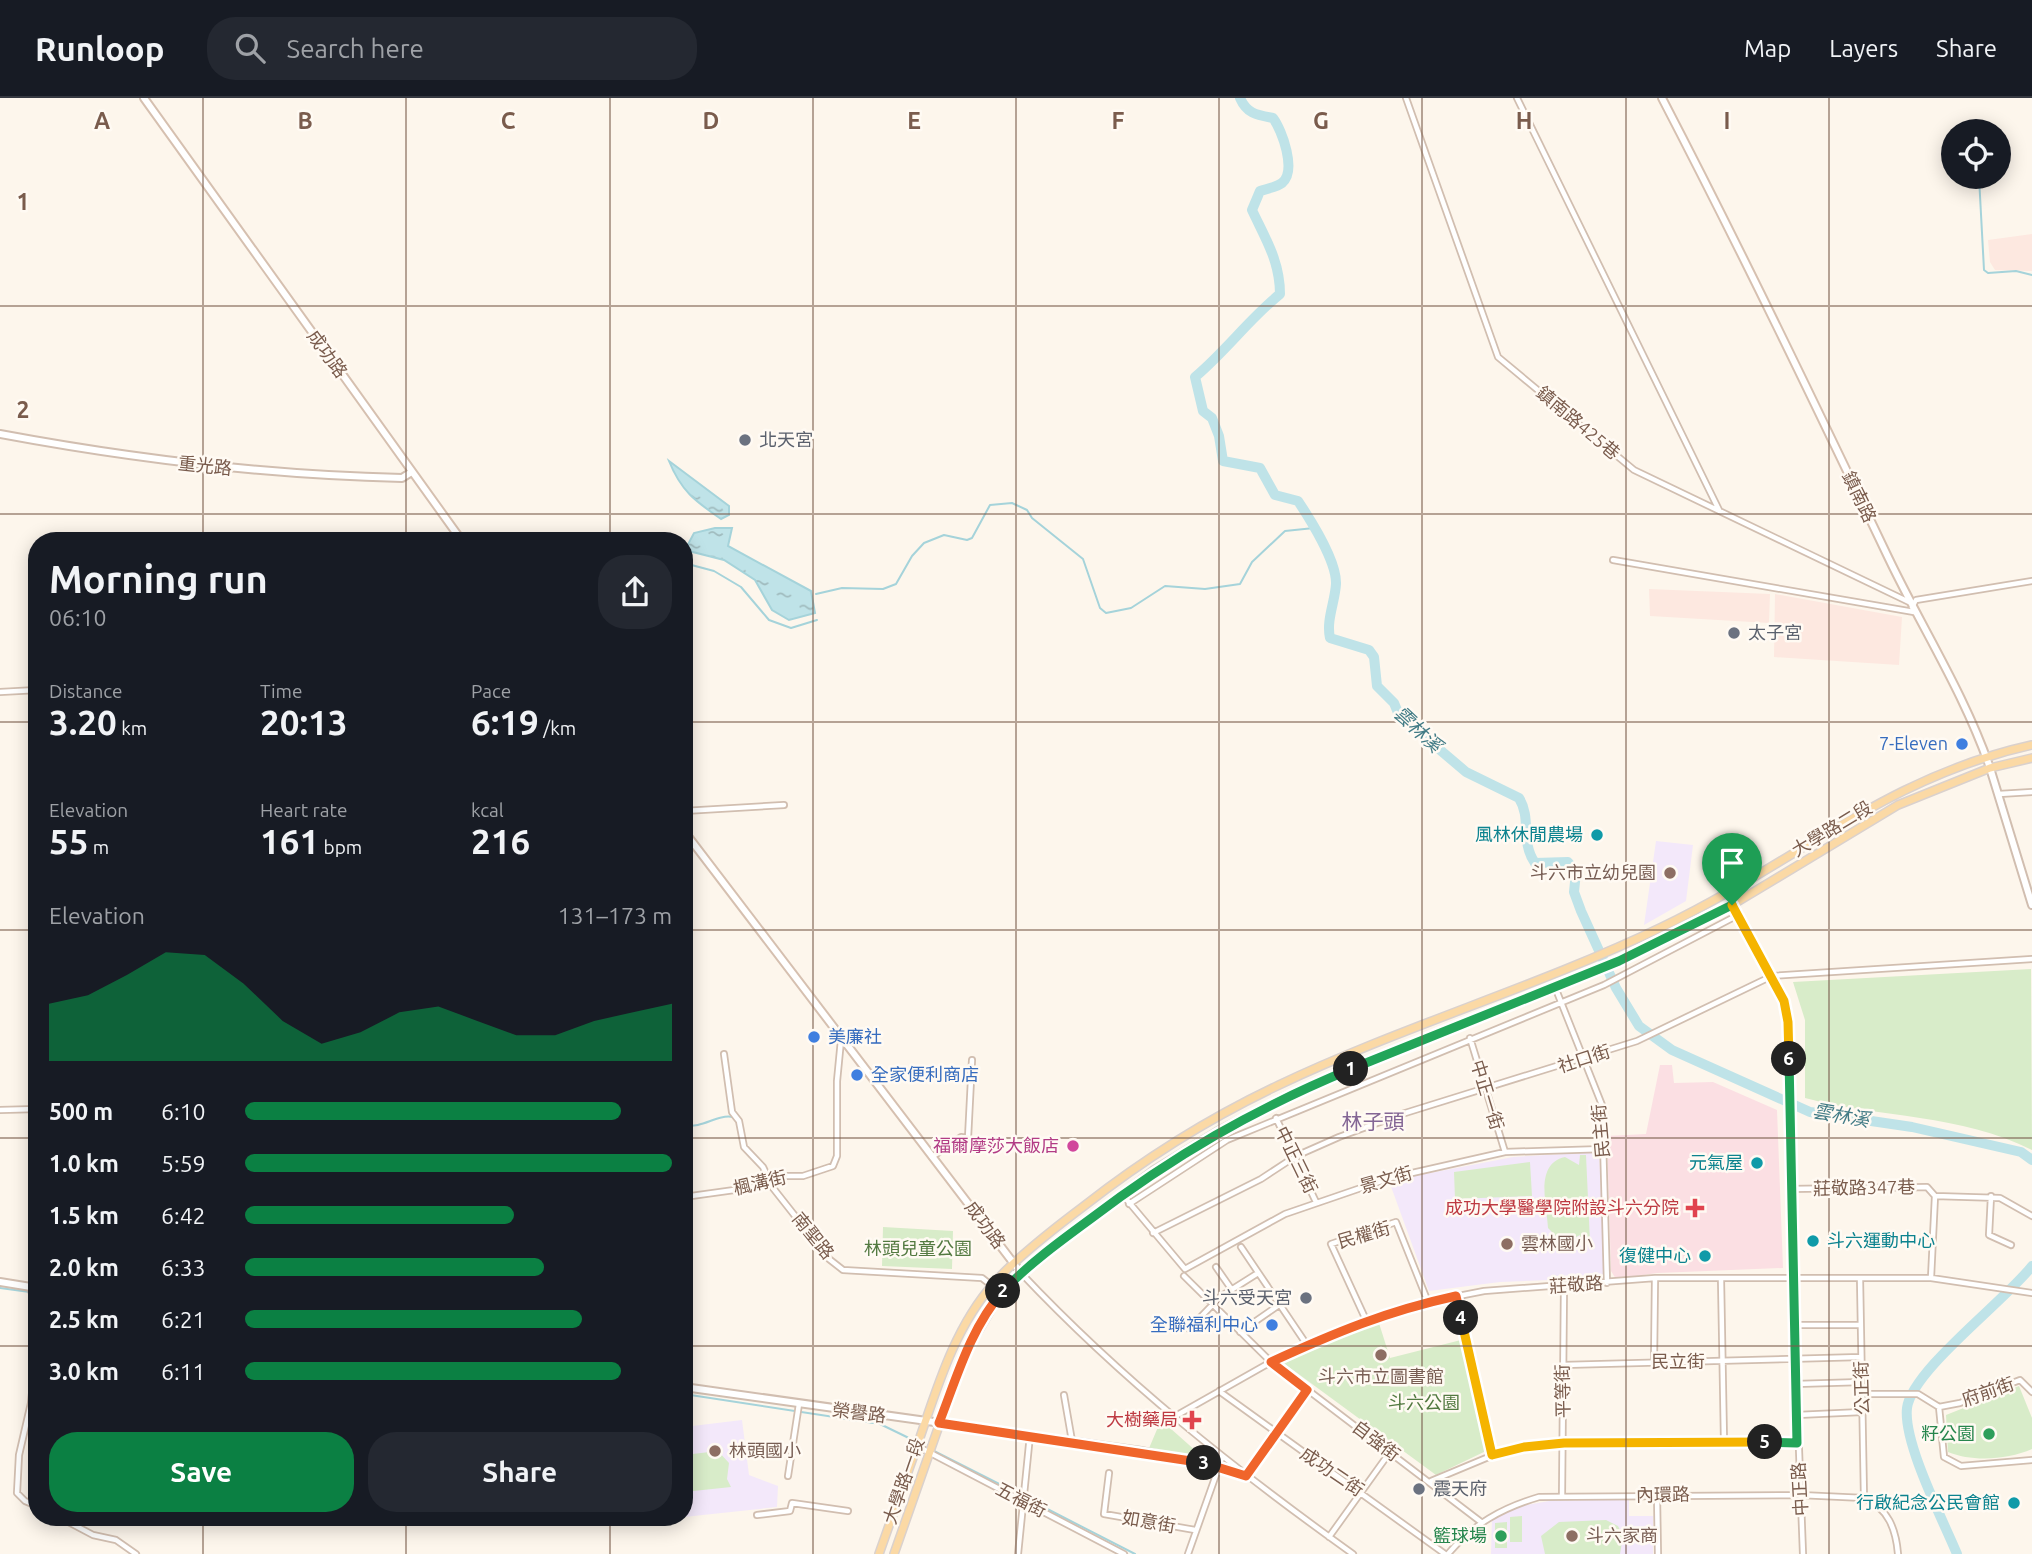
<!DOCTYPE html>
<html lang="en">
<head>
<meta charset="utf-8">
<style>
  body { margin:0; font-family:Ubuntu,"Noto Sans TC",sans-serif; background:#242831; color:#f1f3f6; height:100vh; display:flex; flex-direction:column; font-size:26px; white-space:nowrap }
  * { box-sizing:border-box; margin:0 }
  p { font-size:23px; color:#9ea1a6 }
  .icon { flex:none; width:38px; height:38px; fill:none; stroke:currentColor; stroke-width:2; stroke-linecap:round; stroke-linejoin:round }
  .map { position:relative; flex:1; overflow:hidden }
  .drawer { position:absolute; left:28px; top:434px; width:665px; height:994px; display:flex; flex-direction:column; background:#171b24; border-radius:28px; box-shadow:0 4px 18px #0003 }
  .drawer>* { flex:none }
  .controls { position:absolute; left:1941px; top:21px; display:grid; gap:14px }
  .controls a { display:grid; place-items:center; width:70px; height:70px; border-radius:50%; background:#171b24; box-shadow:0 4px 18px #0003; font-size:35px }
  .pin { position:absolute; display:grid; place-items:center; width:60px; height:60px; color:#fff; margin:-72px -30px; border-radius:50% 50% 50% 0; rotate:-45deg; box-shadow:0 0 7px #0007 }
  .pin .icon { rotate:45deg }
  .km { position:absolute; width:35px; height:35px; margin:-18px; border-radius:50%; background:#222; color:#fff; font-size:19px; line-height:35px; text-align:center }
  .round { display:grid; place-items:center; flex:none; width:74px; height:74px; border-radius:28px; background:#242831 }
  .head { display:flex; align-items:center; justify-content:space-between; height:119px; padding:0 21px }
  h1 { font-size:38px; font-weight:700; line-height:52px }
  .figures { display:grid; grid-template-columns:repeat(3,1fr); gap:10px; height:119px; padding:7px 21px }
  .figures div { display:grid; align-content:center }
  .figures b { font-size:35px; font-weight:700 }
  .figures small { font-size:19px; font-weight:400 }
  .figures p { font-size:19px }
  .chart { height:196px; padding:14px 21px }
  .chart p { display:flex; justify-content:space-between }
  .chart svg { width:100%; height:126px; margin-top:7px; fill:#0b8043; opacity:.7 }
  .primary-button { display:flex; gap:14px; margin-top:auto; padding:14px 21px }
  .primary-button a { flex:1; height:80px; border-radius:28px; background:#0b8043; color:#fff; font-size:28px; font-weight:700; line-height:80px; text-align:center }
  .primary-button a+a { background:#242831; color:#f1f3f6 }
  ul { padding:0 21px; list-style:none; font-size:23px }
  li { display:grid; grid-template-columns:112px 84px 1fr; align-items:center; height:52px }
  li i { height:18px; border-radius:9px; background:#0b8043 }
  header { display:flex; align-items:center; gap:42px; box-sizing:border-box; height:98px; padding:0 35px; background:#171b24; border-bottom:2px solid #363941 }
  header strong { font-size:33px }
  nav { display:flex; gap:38px; margin-inline-start:auto; font-size:24px }
  .search { width:490px; height:63px; background:#242831; display:flex; align-items:center; gap:18px; box-sizing:border-box; padding:0 24px; border-radius:28px; color:#9ea1a6; font-size:26px }
  .map>svg:first-child { display:block }
</style>
</head>
<body>
<header>
<strong>Runloop</strong>
<div class="search"><svg class="icon" aria-label="search" viewBox="0 0 24 24"><circle cx="10" cy="10" r="6"/><path d="M15 15l6 6"/></svg>Search here</div>
<nav><a>Map</a><a>Layers</a><a>Share</a></nav>
</header>
<div class="map">
<svg width="2032" height="1456" viewBox="0 0 2032 1456">
  <defs>
    <pattern id="water-ripples" width="26" height="14" patternUnits="userSpaceOnUse" patternTransform="scale(1.75)"><rect width="26" height="14" fill="#bfe3e8"/><path d="M2 4q2-2 4 0t4 0M15 11q2-2 4 0t4 0" fill="none" stroke="#a0bbbe"/></pattern>
  </defs>
  <rect width="100%" height="100%" fill="#fdf6ec"/>
  <path fill="#fde8e0" d="M2032,136V173L1995,172L1990,164L1988,142Z
    M1649,491L1770,496L1769,525L1650,518Z
    M1775,496L1902,519L1899,567L1774,559Z"/>
  <path fill="#f3e8fa" d="M1656,743L1693,747L1686,803L1644,827Z
    M1599,1054L1605,1180L1500,1184L1429,1193L1389,1083L1513,1059Z
    M742,1322L749,1377L778,1388L777,1409L684,1419V1329Z
    M1629,1401V1418H1653V1456H1491L1492,1420L1516,1409L1549,1403Z"/>
  <path fill="#fbdfe3" d="M1660,967H1672L1674,985L1713,984L1777,1012L1783,1170L1657,1175L1616,1181L1611,1173L1607,1038L1646,1036Z"/>
  <path fill="#d8ecc9" d="M2031,871L2032,1052C1961,1016 1880,1020 1805,1000V922L1793,884Z
    M1580,1057H1586L1590,1144H1580V1137L1571,1142H1560L1548,1130C1547,1107 1534,1066 1565,1059L1579,1067Z
    M1530,1064L1532,1098L1455,1101L1454,1074Z
    M883,1129L953,1133L952,1171L882,1168Z
    M1378,1222L1390,1260L1461,1242L1488,1352L1436,1377L1278,1261Z
    M2019,1288L2032,1320V1351C2007,1362 1972,1364 1948,1354L1946,1317Z
    M1161,1322L1206,1362L1147,1355Z
    M718,1353L729,1365L727,1381L731,1389L684,1394V1357Z
    M1522,1418V1444H1510V1419Z
    M1606,1422L1618,1428L1623,1438L1620,1456H1545L1541,1438L1559,1424Z
    M1507,1424V1450H1495V1425Z"/>
  <path fill="url(#water-ripples)" stroke="#a5d3da" stroke-width="2" d="M669,363L729,408V417L721,421C695,403 681,393 669,363Z
    M715,430H732L728,448L811,493L815,515L789,522L772,512L755,482L724,462L685,452L694,435Z"/>
  <g fill="none" stroke-linecap="round" stroke-linejoin="round">
    <path stroke="#a5d3da" stroke-width="2" d="M1974,26V33
      M1979,79L1984,172L1988,175L2016,173L2032,177
      M530,443L548,435L658,443
      M684,465L714,473L741,489L769,522L791,530L817,522
      M816,496L842,490L883,491L896,486L912,458L924,445L944,437L967,442L972,440L990,407L1012,405L1027,412L1032,420L1083,461L1100,510L1106,515L1131,510L1165,488L1205,491L1240,486L1252,464L1285,433L1314,430
      M684,1027C703,1031 716,1016 733,1019
      M0,1190L37,1195
      M684,1296L880,1326L915,1343
      M932,1352L1021,1397
      M1026,1400L1135,1456"/>
    <path stroke="#bfe3e8" stroke-width="10" d="M1240,0C1247,16 1257,17 1273,20C1282,32 1297,73 1282,85C1277,89 1266,91 1260,93L1252,112C1265,140 1280,163 1280,196C1249,221 1226,253 1195,279L1203,313L1212,320L1219,338L1223,363L1260,370L1275,397L1298,403C1310,421 1337,464 1336,486C1335,504 1326,522 1330,540L1369,552L1374,559L1377,588L1394,605L1399,617L1466,674L1519,700C1532,721 1520,744 1535,765L1568,764L1576,774L1574,794L1581,813L1616,890L1639,928L1672,952L1810,1014L1912,1029L2021,1054L2032,1062
      M1957,1456C1943,1422 1903,1345 1907,1310C1912,1272 2005,1203 2032,1168"/>
    <defs>
      <path id="minor" d="M1406,0L1498,259L1634,372L1909,504
        M1517,0L1719,412
        M1613,462L1914,514
        M1912,509L1916,502L2032,483
        M0,594L37,592
        M1999,696L2032,694
        M684,713L784,707
        M1727,795C1748,837 1778,876 1788,924L1789,1091L1803,1456
        M1555,889L1602,1007L1607,1185
        M1470,940L1505,1054
        M724,956L732,1014L739,1023L744,1049L763,1069L773,1090L829,1161L843,1172L982,1180L1001,1195
        M0,1012L37,1011
        M1276,1020L1316,1104
        M932,1059L961,1039L968,1040L972,962
        M1789,1091L1927,1089L1935,1098
        M1122,1096L1185,1171L1285,1116L1390,1080L1505,1054L1604,1051
        M1935,1098L2000,1100L2032,1118
        M1991,1098L1989,1137L2011,1147
        M684,1099L763,1088L776,1078H803L833,1068L837,1058V983L841,942
        M1129,1106L1227,1042L1604,887L1740,816
        M1153,1135L1261,1081L1296,1058L1339,1039L1402,1016L1637,943L1772,878L2032,861
        M1241,1149L1307,1247
        M1216,1169L1232,1192
        M1021,1175C1123,1283 1233,1370 1353,1456
        M1184,1178L1271,1264L1481,1424
        M1860,1180L1864,1400
        M1931,1180L1935,1098
        M1721,1181L1724,1343
        M30,1189L37,1212
        M1456,1198L1492,1357
        M1366,1222L1331,1146L1396,1124L1428,1204
        M1795,1227H1860
        M1189,1231L1220,1199L1258,1175
        M1240,1234L1279,1207
        M37,1246L31,1305L19,1357L17,1395L25,1403L37,1408
        M1654,1264L1655,1181
        M1563,1267L1861,1259
        M1796,1286L1862,1284
        M1219,1293L1445,1456
        M1863,1296H1918L1939,1309L1944,1359L1961,1368L2032,1362
        M1064,1297L1072,1343
        M1939,1309L1960,1305L2020,1282L2032,1294
        M1797,1317L1862,1314
        M1172,1320L1271,1264L1366,1222L1428,1204L1484,1193L1655,1180H1931L2032,1195
        M917,1348L1124,1456
        M1109,1375L1104,1416L1195,1432
        M788,1378L799,1306
        M1246,1378L1307,1291
        M1431,1383L1503,1353L1524,1349L1564,1345H1797
        M1657,1397L1658,1456
        M1562,1398L1564,1188
        M757,1417L790,1413L792,1405L848,1413
        M59,1419L93,1437L116,1442L136,1456
        M1329,1439L1390,1354
        M1018,1456L1030,1337
        M1188,1456L1222,1360
        M1448,1456C1473,1426 1502,1410 1539,1399L1800,1397L1864,1400C1888,1410 1896,1431 1898,1456"/>
      <path id="tertiary" d="M0,336C134,361 266,377 402,380L410,375
        M1990,670L2032,807
        M0,1184L37,1190
        M684,1289L1141,1353L1241,1374"/>
      <path id="secondary" d="M144,0L462,443
        M1662,0C1741,152 1815,306 1889,461C1922,530 1965,597 1990,670
        M684,733L1021,1175"/>
      <path id="primary" d="M879,1456C891,1421 904,1386 916,1351C936,1294 953,1231 994,1185C1017,1159 1056,1129 1084,1108C1144,1061 1209,1020 1279,987C1403,928 1537,889 1662,829C1792,767 1886,679 2032,647
        M894,1456L963,1259L1001,1195L1029,1167L1154,1072L1218,1033L1286,998L1619,863L1732,807L1898,707L1990,670L2032,660"/>
    </defs>
    <use href="#minor" stroke="#d1beb0" stroke-width="8"/>
    <use href="#tertiary" stroke="#d1beb0" stroke-width="10"/>
    <use href="#secondary" stroke="#d6c0b0" stroke-width="10"/>
    <use href="#primary" stroke="#dad1cd" stroke-width="10"/>
    <use href="#minor" stroke="#fff" stroke-width="4.5"/>
    <use href="#tertiary" stroke="#fff" stroke-width="6"/>
    <use href="#secondary" stroke="#fff" stroke-width="6"/>
    <use href="#primary" stroke="#fbd9a5" stroke-width="7"/>
  </g>
  <g fill="none" stroke-linecap="round" stroke-linejoin="round">
    <defs>
      <path id="split-1" d="M1351,971L1619,863L1732,807"/>
      <path id="split-2" d="M1003,1193C1029,1166 1059,1144 1089,1122C1173,1058 1254,1011 1351,971"/>
      <path id="split-3" d="M1003,1193C970,1231 957,1279 939,1325L1204,1365"/>
      <path id="split-4" d="M1204,1365L1246,1378L1307,1292L1271,1264C1334,1235 1387,1213 1456,1198L1461,1220"/>
      <path id="split-5" d="M1461,1220L1492,1357L1524,1349L1564,1345L1765,1344"/>
      <path id="split-6" d="M1765,1344L1797,1345L1789,961"/>
      <path id="split-7" d="M1732,807L1784,903L1788,924L1789,961"/>
    </defs>
    <use href="#split-1" stroke="#fff" stroke-width="14"/>
    <use href="#split-2" stroke="#fff" stroke-width="14"/>
    <use href="#split-3" stroke="#fff" stroke-width="14"/>
    <use href="#split-4" stroke="#fff" stroke-width="14"/>
    <use href="#split-5" stroke="#fff" stroke-width="14"/>
    <use href="#split-6" stroke="#fff" stroke-width="14"/>
    <use href="#split-7" stroke="#fff" stroke-width="14"/>
    <use href="#split-1" stroke="#22a559" stroke-width="9"/>
    <use href="#split-2" stroke="#22a559" stroke-width="9"/>
    <use href="#split-3" stroke="#f0652b" stroke-width="9"/>
    <use href="#split-4" stroke="#f0652b" stroke-width="9"/>
    <use href="#split-5" stroke="#f5b400" stroke-width="9"/>
    <use href="#split-6" stroke="#22a559" stroke-width="9"/>
    <use href="#split-7" stroke="#f5b400" stroke-width="9"/>
  </g>
  <path fill="none" stroke="#7a5c4d" stroke-width="2" stroke-opacity="0.55" d="M203,0V443M406,0V443M610,0V443M813,0V1456M1016,0V1456M1219,0V1456M1422,0V1456M1626,0V1456M1829,0V1456M0,208H2032M0,416H2032M0,624H37M684,624H2032M0,832H37M684,832H2032M0,1040H37M684,1040H2032M0,1248H37M684,1248H2032M203,1419V1456M406,1419V1456M610,1419V1456"/>
  <g fill="#6b7280" stroke="#fffaf3" stroke-width="2.5">
    <circle cx="745" cy="342" r="7"/>
    <circle cx="1734" cy="535" r="7"/>
    <circle cx="1306" cy="1200" r="7"/>
    <circle cx="1419" cy="1391" r="7"/>
  </g>
  <g fill="#3f7fe0" stroke="#fffaf3" stroke-width="2.5">
    <circle cx="1962" cy="646" r="7"/>
    <circle cx="814" cy="939" r="7"/>
    <circle cx="857" cy="977" r="7"/>
    <circle cx="1272" cy="1227" r="7"/>
  </g>
  <g fill="#0f9aa8" stroke="#fffaf3" stroke-width="2.5">
    <circle cx="1597" cy="737" r="7"/>
    <circle cx="1757" cy="1065" r="7"/>
    <circle cx="1813" cy="1143" r="7"/>
    <circle cx="1705" cy="1158" r="7"/>
    <circle cx="2014" cy="1405" r="7"/>
  </g>
  <g fill="#8d6e63" stroke="#fffaf3" stroke-width="2.5">
    <circle cx="1670" cy="775" r="7"/>
    <circle cx="1507" cy="1146" r="7"/>
    <circle cx="1381" cy="1257" r="7"/>
    <circle cx="715" cy="1353" r="7"/>
    <circle cx="1572" cy="1438" r="7"/>
  </g>
  <circle fill="#d1479c" stroke="#fffaf3" stroke-width="2.5" cx="1073" cy="1048" r="7"/>
  <g fill="#e0444e" stroke="#fffaf3" stroke-width="2.5">
    <path d="M1691.5 1099.5h7v7h7v7h-7v7h-7v-7h-7v-7h7z"/>
    <path d="M1188.5 1311.5h7v7h7v7h-7v7h-7v-7h-7v-7h7z"/>
  </g>
  <g fill="#2e9e5b" stroke="#fffaf3" stroke-width="2.5">
    <circle cx="1989" cy="1336" r="7"/>
    <circle cx="1501" cy="1438" r="7"/>
  </g>
  <g text-anchor="middle" stroke-width="5" stroke-linejoin="round" paint-order="stroke">
    <g font-size="18" fill="#7a5c4d" stroke="#fffaf3">
      <text transform="translate(327 256) rotate(54)" y="6">成功路</text>
      <text transform="translate(1578 325) rotate(40)" y="6">鎮南路425巷</text>
      <text transform="translate(205 368) rotate(6)" y="6">重光路</text>
      <text transform="translate(1859 399) rotate(64)" y="6">鎮南路</text>
      <text transform="translate(1832 731) rotate(-31)" y="6">大學路二段</text>
      <text transform="translate(1584 961) rotate(-18)" y="6">社口街</text>
      <text transform="translate(1487 997) rotate(73)" y="6">中正一街</text>
      <text transform="translate(1601 1033) rotate(-95)" y="6">民主街</text>
      <text transform="translate(1296 1062) rotate(64)" y="6">中正三街</text>
      <text transform="translate(1386 1082) rotate(-16)" y="6">景文街</text>
      <text transform="translate(760 1085) rotate(-13)" y="6">楓溝街</text>
      <text transform="translate(1864 1090) rotate(-1)" y="6">莊敬路347巷</text>
      <text transform="translate(985 1127) rotate(53)" y="6">成功路</text>
      <text transform="translate(1364 1137) rotate(-16)" y="6">民權街</text>
      <text transform="translate(813 1138) rotate(51)" y="6">南聖路</text>
      <text transform="translate(1576 1187) rotate(-4)" y="6">莊敬路</text>
      <text x="1678" y="1270">民立街</text>
      <text transform="translate(1862 1290) rotate(-92)" y="6">公正街</text>
      <text transform="translate(1563 1293) rotate(-91)" y="6">平等街</text>
      <text transform="translate(1988 1294) rotate(-19)" y="6">府前街</text>
      <text transform="translate(859 1315) rotate(7)" y="6">榮譽路</text>
      <text transform="translate(1376 1343) rotate(37)" y="6">自強街</text>
      <text transform="translate(1332 1374) rotate(34)" y="6">成功二街</text>
      <text transform="translate(904 1383) rotate(-71)" y="6">大學路一段</text>
      <text transform="translate(1800 1391) rotate(-93)" y="6">中正路</text>
      <text transform="translate(1663 1397) rotate(-1)" y="6">內環路</text>
      <text transform="translate(1021 1402) rotate(27)" y="6">五福街</text>
      <text transform="translate(1149 1424) rotate(10)" y="6">如意街</text>
    </g>
    <g font-size="18" fill="#5b616d" stroke="#fffaf3" text-anchor="start">
      <text x="759" y="348">北天宮</text>
      <text x="1748" y="541">太子宮</text>
      <text x="1292" y="1206" text-anchor="end">斗六受天宮</text>
      <text x="1433" y="1397">震天府</text>
    </g>
    <g font-size="18" fill="#366cbe" stroke="#fffaf3" text-anchor="end">
      <text x="1948" y="652">7-Eleven</text>
      <text x="828" y="945" text-anchor="start">美廉社</text>
      <text x="871" y="983" text-anchor="start">全家便利商店</text>
      <text x="1258" y="1233">全聯福利中心</text>
    </g>
    <g font-size="18" fill="#0d838f" stroke="#fffaf3" text-anchor="end">
      <text x="1583" y="743">風林休閒農場</text>
      <text x="1743" y="1071">元氣屋</text>
      <text x="1827" y="1149" text-anchor="start">斗六運動中心</text>
      <text x="1691" y="1164">復健中心</text>
      <text x="2000" y="1411">行啟紀念公民會館</text>
    </g>
    <g font-size="18" fill="#785e54" stroke="#fffaf3" text-anchor="start">
      <text x="1656" y="781" text-anchor="end">斗六市立幼兒園</text>
      <text x="1521" y="1152">雲林國小</text>
      <text x="1381" y="1285" text-anchor="middle">斗六市立圖書館</text>
      <text x="729" y="1359">林頭國小</text>
      <text x="1586" y="1444">斗六家商</text>
    </g>
    <g font-size="18" fill="#b23c85" stroke="#fffaf3" text-anchor="end">
      <text x="1059" y="1054">福爾摩莎大飯店</text>
    </g>
    <g font-size="18" fill="#be3a42" stroke="#fffaf3" text-anchor="end">
      <text x="1679" y="1116">成功大學醫學院附設斗六分院</text>
      <text x="1178" y="1328">大樹藥局</text>
    </g>
    <g font-size="18" fill="#537a41" stroke="#fffaf3">
      <text x="918" y="1157">林頭兒童公園</text>
      <text x="1424" y="1311">斗六公園</text>
    </g>
    <g font-size="18" fill="#27864d" stroke="#fffaf3" text-anchor="end">
      <text x="1975" y="1342">籽公園</text>
      <text x="1487" y="1444">籃球場</text>
    </g>
    <g font-size="19" font-style="italic" fill="#437c86" stroke="#fffaf3">
      <text transform="translate(1418 631) rotate(43)" y="7">雲林溪</text>
      <text transform="translate(1841 1017) rotate(10)" y="7">雲林溪</text>
    </g>
    <g font-size="21" fill="#846695" stroke="#fffaf3">
      <text x="1373" y="1031">林子頭</text>
    </g>
  </g>
  <g font-size="23" text-anchor="middle" font-weight="bold" fill="#7a5c4d" stroke="#fffaf3" stroke-width="5" stroke-linejoin="round" paint-order="stroke">
    <text x="102" y="31">A</text>
    <text x="305" y="31">B</text>
    <text x="508" y="31">C</text>
    <text x="711" y="31">D</text>
    <text x="914" y="31">E</text>
    <text x="1118" y="31">F</text>
    <text x="1321" y="31">G</text>
    <text x="1524" y="31">H</text>
    <text x="1727" y="31">I</text>
    <text x="23" y="112">1</text>
    <text x="23" y="320">2</text>
  </g>
</svg>
<div class="controls">
<a><svg class="icon" aria-label="locate" viewBox="0 0 24 24"><circle cx="12" cy="12" r="6"/><path d="M12 2v4M12 18v4M2 12h4M18 12h4"/></svg></a>
</div>
<div class="pin" style="left:1732px;top:807px;background:#1e9e55"><svg class="icon" aria-label="arrive" viewBox="0 0 24 24"><path d="M6 21V4h12l-3 4 3 4H6"/></svg></div>
<b class="km" style="left:1351px;top:971px">1</b>
<b class="km" style="left:1003px;top:1193px">2</b>
<b class="km" style="left:1204px;top:1365px">3</b>
<b class="km" style="left:1461px;top:1220px">4</b>
<b class="km" style="left:1765px;top:1344px">5</b>
<b class="km" style="left:1789px;top:961px">6</b>
<section class="drawer">
<div class="head"><div><h1>Morning run</h1><p>06:10</p></div><a class="round"><svg class="icon" aria-label="share" viewBox="0 0 24 24"><path d="M12 15V3M7 8l5-5 5 5M5 13v7h14v-7"/></svg></a></div>
<div class="figures">
<div><p>Distance</p><b>3.20<small> km</small></b></div>
<div><p>Time</p><b>20:13</b></div>
<div><p>Pace</p><b>6:19<small> /km</small></b></div>
</div>
<div class="figures">
<div><p>Elevation</p><b>55<small> m</small></b></div>
<div><p>Heart rate</p><b>161<small> bpm</small></b></div>
<div><p>kcal</p><b>216</b></div>
</div>
<div class="chart"><p><span>Elevation</span>131–173 m</p>
<svg viewBox="0 0 160 44" preserveAspectRatio="none"><path d="M0 44V24L10 21L20 14L30 6L40 7L50 17L60 30L70 38L80 34L90 27L100 25L110 30L120 35L130 35L140 30L150 27L160 24V44z"/></svg>
</div>
<ul>
<li><b>500 m</b>6:10<i style="width:88%"></i></li>
<li><b>1.0 km</b>5:59<i style="width:100%"></i></li>
<li><b>1.5 km</b>6:42<i style="width:63%"></i></li>
<li><b>2.0 km</b>6:33<i style="width:70%"></i></li>
<li><b>2.5 km</b>6:21<i style="width:79%"></i></li>
<li><b>3.0 km</b>6:11<i style="width:88%"></i></li>
</ul>
<div class="primary-button"><a>Save</a><a>Share</a></div>
</section>
</div>
</body>
</html>
